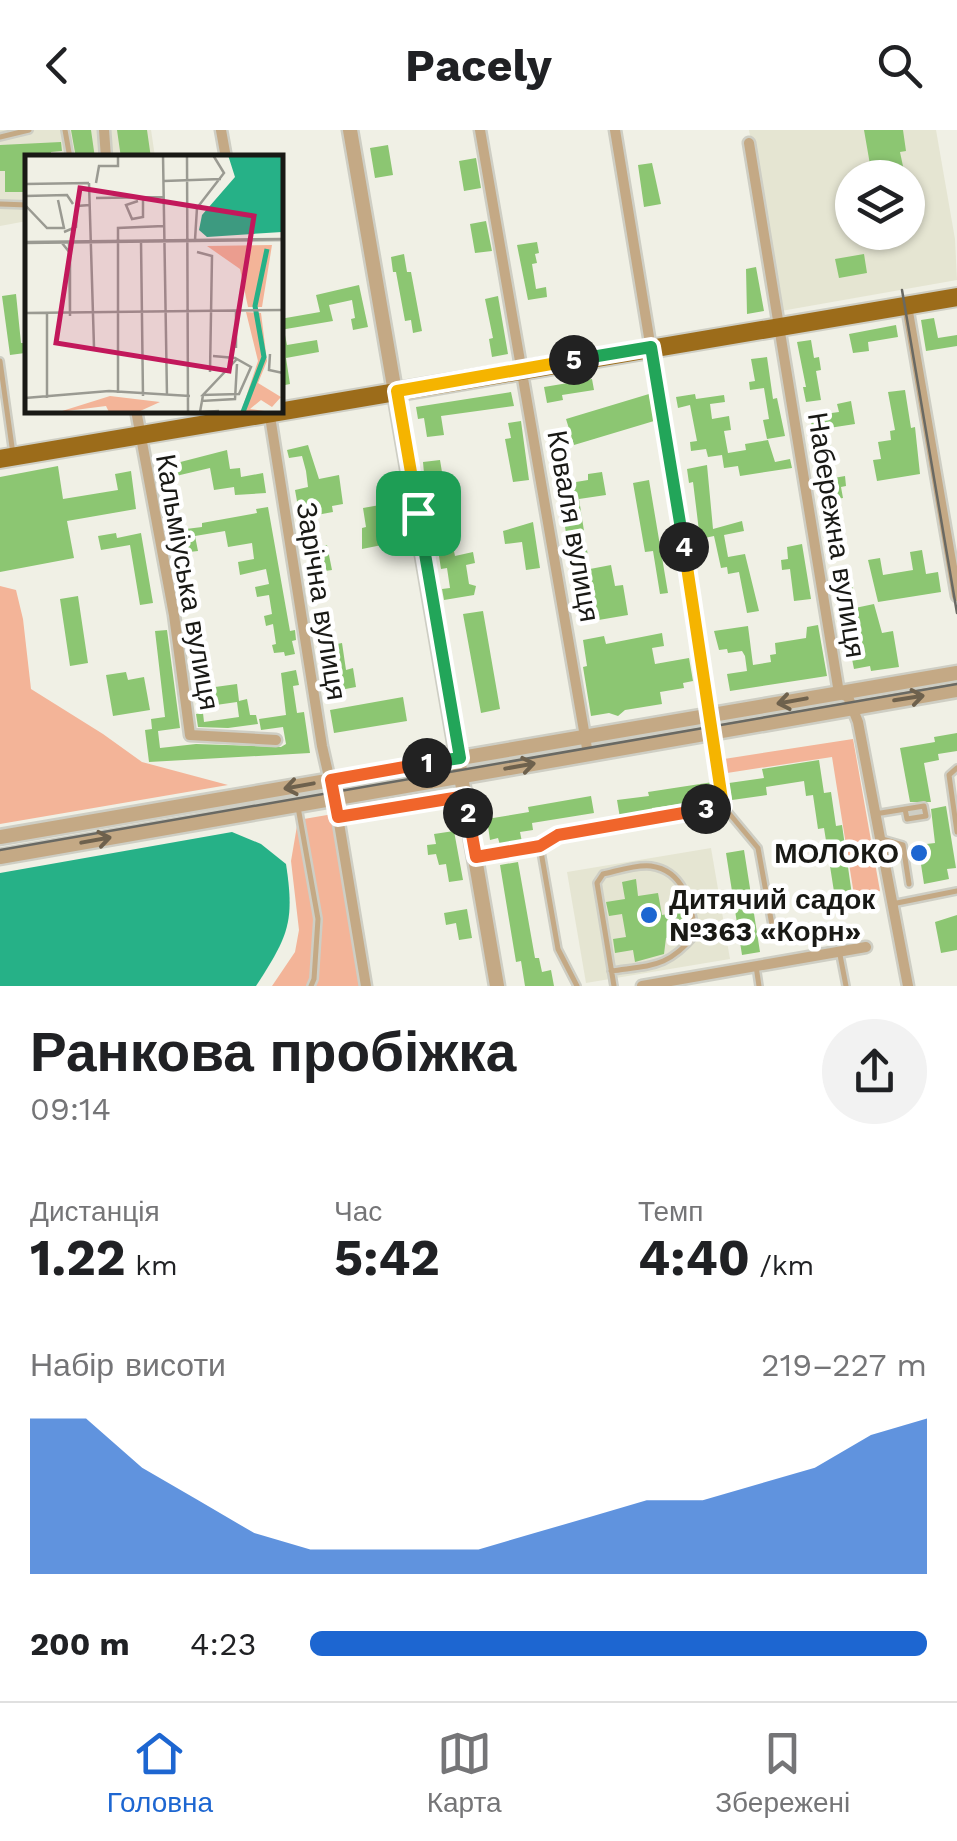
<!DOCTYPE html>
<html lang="uk">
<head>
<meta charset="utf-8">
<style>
  body { margin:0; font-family:"Work Sans",sans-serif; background:#f2f2f2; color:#202124; height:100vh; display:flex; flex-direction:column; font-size:38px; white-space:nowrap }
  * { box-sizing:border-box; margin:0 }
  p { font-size:32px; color:#757577 }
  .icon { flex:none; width:55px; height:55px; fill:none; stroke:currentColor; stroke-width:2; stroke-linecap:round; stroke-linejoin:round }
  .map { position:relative; height:856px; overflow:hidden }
  .side { display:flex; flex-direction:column; background:#fff; flex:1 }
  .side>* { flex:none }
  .controls { position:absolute; left:835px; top:30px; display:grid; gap:20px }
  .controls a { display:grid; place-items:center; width:90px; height:90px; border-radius:50%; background:#fff; box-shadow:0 2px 8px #0004; font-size:50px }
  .pin { position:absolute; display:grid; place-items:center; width:85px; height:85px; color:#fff; margin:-42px; border-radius:20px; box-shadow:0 5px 15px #0006 }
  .km { position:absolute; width:50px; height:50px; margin:-25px; border-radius:50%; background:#222; color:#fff; font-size:28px; line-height:50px; text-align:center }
  .round { display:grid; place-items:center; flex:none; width:105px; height:105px; border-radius:52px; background:#f2f2f2 }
  .head { display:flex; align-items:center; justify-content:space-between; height:170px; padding:0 30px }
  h1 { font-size:55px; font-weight:700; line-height:75px }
  .metrics { display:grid; grid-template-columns:repeat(3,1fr); gap:15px; height:170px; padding:10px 30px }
  .metrics div { display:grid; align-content:center }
  .metrics b { font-size:50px; font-weight:700 }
  .metrics small { font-size:28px; font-weight:400 }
  .metrics p { font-size:28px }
  .chart { height:280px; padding:20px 30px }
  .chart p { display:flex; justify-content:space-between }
  .chart svg { width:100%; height:180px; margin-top:10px; fill:#1d66d1; opacity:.7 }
  ul { padding:0 30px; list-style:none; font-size:32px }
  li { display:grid; grid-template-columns:160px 120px 1fr; align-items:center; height:75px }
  li i { height:25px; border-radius:12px; background:#1d66d1 }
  header { display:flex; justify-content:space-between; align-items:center; height:130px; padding:0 30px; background:#fff; font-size:45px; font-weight:700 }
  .dock { display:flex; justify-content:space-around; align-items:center; height:140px; border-top:2px solid #e0e0e0; background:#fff; font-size:28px; color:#757577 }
  .dock a { display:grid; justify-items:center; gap:5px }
  .dock .active { color:#1d66d1 }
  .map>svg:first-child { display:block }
</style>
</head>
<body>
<header><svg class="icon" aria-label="back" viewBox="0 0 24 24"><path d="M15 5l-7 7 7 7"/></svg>Pacely<svg class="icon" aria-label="search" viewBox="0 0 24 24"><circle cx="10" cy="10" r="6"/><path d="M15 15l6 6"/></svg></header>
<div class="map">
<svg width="957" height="856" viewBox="0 0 957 856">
  <rect width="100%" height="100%" fill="#f0f0e5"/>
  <path fill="#e5e5d2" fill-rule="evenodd" d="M0,0H151L155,27L28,28L27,91L0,96Z
    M749,0H936L955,109L957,150L781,181ZM852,48H908V102H852Z
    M711,718L730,829L586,853L567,742Z"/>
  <path fill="#f3b498" d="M0,456L16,460L23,489L31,559L103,604L142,632L228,655L0,694Z
    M853,609L880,761L854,765L832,627L727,643L724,629Z
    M333,684L362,856H272L295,822L299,800L291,731L298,690Z"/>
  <path fill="#26b187" d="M232,702L261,714L286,734C295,793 288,806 256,856H0V743Z"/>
  <path fill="#8cc672" d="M71,0H91L95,28H76Z
    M117,0H147L151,28H121Z
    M864,0H903L906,21L900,22L904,41L872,46Z
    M61,12L62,21L51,22V28H28L23,62H5V41H0V15Z
    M388,15L393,45L375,48L370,18Z
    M476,28L481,58L464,61L459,31Z
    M652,33L661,74L644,77L638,35Z
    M486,91L492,121L475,123L470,94Z
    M537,112L539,123L535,124L537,133L532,134L536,159L546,157L547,167L528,170L517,115Z
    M404,124L407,142H411L422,201L413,203L411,190L405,191L396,142H393L391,127Z
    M864,124L867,143L839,148L835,129Z
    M756,137L764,181L747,184L746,139Z
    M359,155L368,197L353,200L351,189L355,188L352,170L329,175L333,191L280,200V189L320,182L316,165Z
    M16,164L21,213H24L25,223L10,225L2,166Z
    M498,166L508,224L492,227L489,209L493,208L485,169Z
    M934,188L938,208L957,205V216L926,221L921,190Z
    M896,195L898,207L868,212L869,221L853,223L849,204Z
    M280,200H284L287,215L317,210L319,222L286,228L290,254L280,256Z
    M811,210L814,228L819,227L821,240L816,241L821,270L806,272L803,257H806L797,212Z
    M767,227L773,269L777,268L785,306L767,309L763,290L769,289L764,258L750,260L749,252L755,251L751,229Z
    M592,249L594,260L562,265L563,270L547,273L544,257Z
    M905,260L911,298L915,297L920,344L877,351L873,330L881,329L878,312L891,310L890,301L895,300L888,262Z
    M511,262L514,276L441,286L444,305L427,307L424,288L418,289L416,277Z
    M649,264L654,291L574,315L566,289Z
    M695,264L696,269L724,265L725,272L710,274L712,289L729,286L731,300L724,301L728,323L746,320L745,314L768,310L775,332L790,329L792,338L740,346L738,336L724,338L722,325L708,327L706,319L691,321L690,312L697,311L690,275L678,278L676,267Z
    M851,271L855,294L829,298L834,348L845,346L846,356L841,357L843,368L836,369L839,388L828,389L810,286L839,282L837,274Z
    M521,291L529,350L513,352L505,309L511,308L508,293Z
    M308,315L319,349L339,345L343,374L332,376L333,382L300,388L295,360L308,357L306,341L302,326L289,328L287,320Z
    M227,320L230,339L240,338L241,347L263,343L266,363L235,365L234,357L214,360L210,338L163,349L161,337Z
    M440,330L442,342L437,343L440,364L426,366L423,332Z
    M707,335L713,399L742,391L744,401L724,405L728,427L745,424L759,481L747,483L739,442L728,444L727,437L721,438L714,406L700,409L693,352L689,353L687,339Z
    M58,336L63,369L118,360L115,344L131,341L136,379L67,391L74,428L0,442V347Z
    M602,342L606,365L579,369L590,439L611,435L615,456L623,455L628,485L581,493L558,355L588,350V344Z
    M649,350L668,463L660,464L653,421L645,422L633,353Z
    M397,372L400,387L386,390L389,403L380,405L382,415L362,419V398L366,397L363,378Z
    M268,377L290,501L295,500L296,510L292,511L295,524L285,526L284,522L274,523L272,515L276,514L273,494L266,496L264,486L272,484L269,465L257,467L255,457L269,454L266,439L240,445L238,432L254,429L252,413L228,417L225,401L195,406L198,421L172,424L169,410L188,407L186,399L202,397V393L257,383L256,379Z
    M444,378L447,396L454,394L456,406L451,407L455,426L473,422L475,433L466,435L469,454L476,456L474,465L444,470L442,459L450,458L447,438L441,439L432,381Z
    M533,392L540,438L526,440L522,412L505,414L503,401Z
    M116,403L117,408L141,403L153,473L140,475L130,415L101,420L98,406Z
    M802,414L811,469L794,471L790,439L782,440L781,430L788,429L787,417Z
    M327,415L332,440L312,443L308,419Z
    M922,420L926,444L938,442L941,462L878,472L868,430L880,428L883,445L913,440L910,422Z
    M852,450L855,478L874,474L882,503L893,501L899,537L871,541L870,536L854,539L839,464L844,463L842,451Z
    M78,466L88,533L70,536L60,469Z
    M483,481L500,579L481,583L463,484Z
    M818,495L827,546L730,561L727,544L747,541L745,526L742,521L728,523L727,519L719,520L714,501L748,496L753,535L771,532L770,525L776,524L775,513L806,508L807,497Z
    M167,500L180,598L158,601L160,618L196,614L281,617L286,614L283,597L261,600L259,589L286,585L281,543L296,540L299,555L293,556L297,583L304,582L310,623L149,632L145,600L152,599L151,589L165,587L155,501Z
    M662,503L664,516L652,518L655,534L689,528L693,551L683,553L684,558L660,562L662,574L625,580L618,586L609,583L591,586L583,537L587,536L583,510L604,506L606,514Z
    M342,513L346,540L353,538L356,557L335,561L330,530L323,532L321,517Z
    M126,542L128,550L144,547L150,580L113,586L106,545Z
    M237,554L239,571L247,569L250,585H256L258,594L228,598L198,597L196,584L203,583L204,592L239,587L237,572L202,577L201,568L194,569L193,560Z
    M403,567L407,591L334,603L330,580Z
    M957,603V621L938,624L939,630L924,633L931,672H910L900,618L935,612L934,607Z
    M819,630L824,663L831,662L836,696L842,695L852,765L835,768L824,698L818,699L813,665L806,666L804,651L766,657L767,665L732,670L729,653L764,648L762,639Z
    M713,652L716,669L652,678V682L620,688L617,670L649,666L648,662Z
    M591,666L594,683L532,693L533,700L520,702L522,712L500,715L498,708L490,710L487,689L529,682L528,677Z
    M946,676L956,738L947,739L949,749L924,754L918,715L935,713L931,679Z
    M454,701L463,750L449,752L446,734L439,735L436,724L428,725L427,715L436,714L434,704Z
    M744,720L760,822L742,825L726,723Z
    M518,732L535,828H539L542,842L551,840L554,856H525L521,831L516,832L500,735Z
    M636,749L638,766L658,763L662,785L685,781L689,802L666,808L664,824L635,832L633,820L615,823L613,809L626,807L622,784L609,786L606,772L625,769L622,752Z
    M467,779L472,808L459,810L456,793L446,795L444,783Z
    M957,785V820L941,823L935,792Z"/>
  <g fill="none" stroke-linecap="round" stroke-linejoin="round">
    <defs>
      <path id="service" d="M65,0L70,28
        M0,7L29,0
        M0,74L28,75
        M0,231L13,324
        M957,638L949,645L957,702
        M723,676L758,718L774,806
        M298,677L318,789L314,849L311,856
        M878,683H881L924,676L926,686L907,689L905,679
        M338,687L463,667
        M882,709L903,715L909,754
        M540,716L558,819L577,856
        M478,726L540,716L558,705L723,676L714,605
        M892,774L957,761
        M840,825L846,856
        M756,836L759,856
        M611,841C653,835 667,838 696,804C691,777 686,741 651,736C637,734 617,741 603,744L597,753L614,856"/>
      <path id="minor" d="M104,0L106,28
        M221,0L226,28
        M480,0L588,624
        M615,0L714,603
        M749,13L839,563L848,567L858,592L908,856
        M907,176L957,466
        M136,280L174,485L190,605L276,610
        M269,280L322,616L338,687L366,856
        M642,856L866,817"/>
      <path id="tertiary" d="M350,0L497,856
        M0,707L957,543
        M0,727L957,560"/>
      <path id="primary" d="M0,329L957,167"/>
    </defs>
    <use href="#service" stroke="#cecec4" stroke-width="10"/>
    <use href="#minor" stroke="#cecec4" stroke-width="15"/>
    <use href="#tertiary" stroke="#cecec4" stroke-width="19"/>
    <use href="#primary" stroke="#cecec4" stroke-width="22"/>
    <use href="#service" stroke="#c4a985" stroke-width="5"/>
    <use href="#minor" stroke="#c4a985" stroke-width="10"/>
    <use href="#tertiary" stroke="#c4a985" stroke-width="14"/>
    <use href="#primary" stroke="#9c6c1a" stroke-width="18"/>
    <path stroke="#696963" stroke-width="2.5" d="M902,160L957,483
      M0,720L957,554"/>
  </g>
  <defs><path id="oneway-shaft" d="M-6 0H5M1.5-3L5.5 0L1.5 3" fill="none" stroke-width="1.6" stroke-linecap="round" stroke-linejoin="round" transform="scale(2.5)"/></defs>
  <g stroke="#6e614d">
    <use href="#oneway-shaft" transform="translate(909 568) rotate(-9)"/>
    <use href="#oneway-shaft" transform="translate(792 571) rotate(170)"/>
    <use href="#oneway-shaft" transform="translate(520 636) rotate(-10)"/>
    <use href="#oneway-shaft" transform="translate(299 656) rotate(170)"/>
    <use href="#oneway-shaft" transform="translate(96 710) rotate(-10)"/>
  </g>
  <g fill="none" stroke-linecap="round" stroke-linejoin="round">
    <defs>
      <path id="split-1" d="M418,383L460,628L427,633"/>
      <path id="split-2" d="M427,633L331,650L338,687L466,666L468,683"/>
      <path id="split-3" d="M468,683L476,727L540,716L558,705L706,679"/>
      <path id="split-4" d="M684,417L723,676L706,679"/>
      <path id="split-5" d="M574,230L651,217L684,417"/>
      <path id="split-6" d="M418,383L397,261L574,230"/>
    </defs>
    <use href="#split-1" stroke="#fff" stroke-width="20"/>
    <use href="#split-2" stroke="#fff" stroke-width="20"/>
    <use href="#split-3" stroke="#fff" stroke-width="20"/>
    <use href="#split-4" stroke="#fff" stroke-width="20"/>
    <use href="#split-5" stroke="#fff" stroke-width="20"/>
    <use href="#split-6" stroke="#fff" stroke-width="20"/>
    <use href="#split-1" stroke="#22a559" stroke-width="12"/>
    <use href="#split-2" stroke="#f0652b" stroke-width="12"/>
    <use href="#split-3" stroke="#f0652b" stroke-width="12"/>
    <use href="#split-4" stroke="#f5b400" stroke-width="12"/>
    <use href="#split-5" stroke="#22a559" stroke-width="12"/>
    <use href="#split-6" stroke="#f5b400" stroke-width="12"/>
  </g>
  <g fill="#1d66d1" stroke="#fff" stroke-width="4">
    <circle cx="919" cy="723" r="10"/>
    <circle cx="649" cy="785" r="10"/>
  </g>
  <g text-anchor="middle" stroke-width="9" stroke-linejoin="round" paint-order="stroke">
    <g font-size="28" fill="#191915" stroke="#fff">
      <text transform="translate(574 396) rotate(80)" y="10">Коваля вулиця</text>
      <text transform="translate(837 405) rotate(81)" y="10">Набережна вулиця</text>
      <text transform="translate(188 452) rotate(80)" y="10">Кальміуська вулиця</text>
      <text transform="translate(322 471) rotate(81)" y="10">Зарічна вулиця</text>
    </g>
    <g font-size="28" font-weight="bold" fill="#191915" stroke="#fff" text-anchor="end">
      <text x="899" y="733">МОЛОКО</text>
      <text x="669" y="779" text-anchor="start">Дитячий садок<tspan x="669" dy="32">№363 «Корн»</tspan></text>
    </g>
  </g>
  <g transform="translate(25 25)">
    <rect width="258" height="258" fill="#f0f0e5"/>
    <path d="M247,90L237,152H223L215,114L182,91ZM221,157L236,158L242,206L233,228L256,242L247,252L236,245L225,254L246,257H216L233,206ZM85,241L135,247L113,257H84L81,251L34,257Z" fill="#f3b498"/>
    <path d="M203,0H257V77L182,82L174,75L177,60L210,22Z" fill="#26b187"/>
    <path fill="none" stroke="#26b187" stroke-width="5" d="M218,257L239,202L230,151L242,94"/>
    <path fill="none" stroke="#9a9a92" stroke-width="2.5" d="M138,0L142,241M162,0L163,257M139,26L196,24M64,28L69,192M71,28L74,11H93V0M0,29L64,28M0,41L42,40L48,49M71,43L139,42M113,46L101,50L107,64L118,62V42M0,50L22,73H39L33,45M39,77L51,72L52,51L65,50M170,85L172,53L199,18L188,0M116,86L118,241M0,87L258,84M44,87L45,158M0,88L258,85M37,88L45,98V161M172,97L187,101L185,217M0,158L258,155M22,158V243M211,193V156M245,199L244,215L258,218M188,201L210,203L226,212L214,239L178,240L212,204M93,238V73L139,71M178,240L177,246L210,244L212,209M0,243L84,236L165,241M177,246L175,257L194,256"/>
    <path fill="#c2185b" fill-opacity="0.15" stroke="#c2185b" stroke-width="5" d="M55,33L229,61L204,216L31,188Z"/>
    <rect width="258" height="258" fill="none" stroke="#191915" stroke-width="5"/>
  </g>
</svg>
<div class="controls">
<a><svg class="icon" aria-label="layers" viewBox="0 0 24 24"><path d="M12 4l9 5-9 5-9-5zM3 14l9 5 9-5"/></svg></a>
</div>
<div class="pin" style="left:418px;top:383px;background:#1e9e55"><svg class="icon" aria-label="arrive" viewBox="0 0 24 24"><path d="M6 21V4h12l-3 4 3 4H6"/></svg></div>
<b class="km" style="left:427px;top:633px">1</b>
<b class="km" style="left:468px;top:683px">2</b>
<b class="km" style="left:706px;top:679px">3</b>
<b class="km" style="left:684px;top:417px">4</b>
<b class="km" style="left:574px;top:230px">5</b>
</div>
<section class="side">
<div class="head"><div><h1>Ранкова пробіжка</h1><p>09:14</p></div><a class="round"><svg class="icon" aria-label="share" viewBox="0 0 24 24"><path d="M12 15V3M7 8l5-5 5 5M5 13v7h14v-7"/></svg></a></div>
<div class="metrics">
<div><p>Дистанція</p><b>1.22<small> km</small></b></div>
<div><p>Час</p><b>5:42</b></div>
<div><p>Темп</p><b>4:40<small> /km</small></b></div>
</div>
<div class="chart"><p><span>Набір висоти</span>219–227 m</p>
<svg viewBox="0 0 160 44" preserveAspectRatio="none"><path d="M0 44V6L10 6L20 18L30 26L40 34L50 38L60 38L70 38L80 38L90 34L100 30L110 26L120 26L130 22L140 18L150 10L160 6V44z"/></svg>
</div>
<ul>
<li><b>200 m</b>4:23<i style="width:100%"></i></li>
</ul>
</section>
<nav class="dock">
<a class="active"><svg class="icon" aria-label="home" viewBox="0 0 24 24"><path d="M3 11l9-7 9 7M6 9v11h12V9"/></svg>Головна</a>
<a><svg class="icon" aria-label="map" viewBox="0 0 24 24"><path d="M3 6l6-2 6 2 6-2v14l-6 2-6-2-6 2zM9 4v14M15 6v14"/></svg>Карта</a>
<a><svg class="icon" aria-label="saved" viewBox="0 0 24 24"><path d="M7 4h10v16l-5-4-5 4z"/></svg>Збережені</a>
</nav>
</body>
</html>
